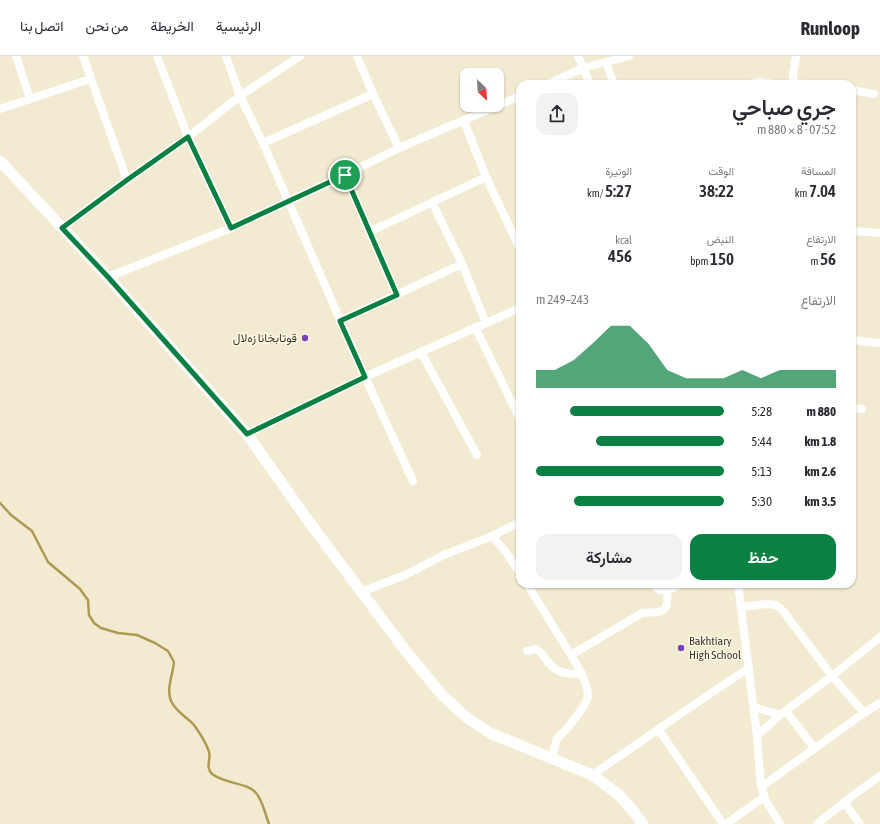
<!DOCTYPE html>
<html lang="ar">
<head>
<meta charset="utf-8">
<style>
  body { margin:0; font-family:"Asap Condensed",Vazirmatn,sans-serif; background:#f2f2f3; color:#2b2b33; direction:rtl; height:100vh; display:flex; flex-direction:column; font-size:15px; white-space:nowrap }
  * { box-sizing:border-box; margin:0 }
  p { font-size:13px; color:#7c7c81 }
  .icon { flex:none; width:22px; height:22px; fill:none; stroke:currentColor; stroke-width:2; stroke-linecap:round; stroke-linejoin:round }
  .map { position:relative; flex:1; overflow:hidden; direction:ltr }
  .panel { position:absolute; left:516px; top:24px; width:340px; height:508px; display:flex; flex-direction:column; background:#fff; border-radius:12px; box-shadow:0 1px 3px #0004; direction:rtl }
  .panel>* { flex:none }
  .needle { width:26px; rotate:155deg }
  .controls { position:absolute; left:460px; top:12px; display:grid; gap:8px }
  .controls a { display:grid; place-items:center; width:44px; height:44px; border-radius:8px; background:#fff; box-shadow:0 1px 3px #0004; font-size:20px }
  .pin { position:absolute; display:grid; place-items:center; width:34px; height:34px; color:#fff; margin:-17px; border:2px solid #fff; border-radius:50%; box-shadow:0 1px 4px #0007 }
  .round { display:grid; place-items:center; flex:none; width:42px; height:42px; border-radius:12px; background:#f2f2f3 }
  .overview { display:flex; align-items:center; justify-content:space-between; height:68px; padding:0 20px }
  h1 { font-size:22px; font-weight:600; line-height:30px }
  .metrics { display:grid; grid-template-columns:repeat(3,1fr); gap:6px; height:68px; padding:4px 20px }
  .metrics div { display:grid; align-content:center }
  .metrics b { font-size:17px; font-weight:600 }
  .metrics small { font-size:11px; font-weight:400 }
  .metrics p { font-size:11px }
  .chart { height:112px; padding:8px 20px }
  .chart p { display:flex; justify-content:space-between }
  .chart svg { width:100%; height:72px; margin-top:4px; fill:#0b8043; opacity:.7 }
  .primary-button { display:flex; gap:8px; margin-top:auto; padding:8px 20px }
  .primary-button a { flex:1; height:46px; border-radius:12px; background:#0b8043; color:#fff; font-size:16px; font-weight:600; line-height:46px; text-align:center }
  .primary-button a+a { background:#f2f2f3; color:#2b2b33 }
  ul { padding:0 20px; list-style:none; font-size:13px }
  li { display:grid; grid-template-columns:64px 48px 1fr; align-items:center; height:30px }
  li i { height:10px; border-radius:5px; background:#0b8043 }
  header { display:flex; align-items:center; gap:24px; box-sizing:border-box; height:56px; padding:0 20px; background:#fff; border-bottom:1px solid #e1e1e2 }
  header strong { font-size:19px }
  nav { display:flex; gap:22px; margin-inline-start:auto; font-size:14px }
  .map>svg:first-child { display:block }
</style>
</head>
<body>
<header>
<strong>Runloop</strong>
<nav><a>الرئيسية</a><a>الخريطة</a><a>من نحن</a><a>اتصل بنا</a></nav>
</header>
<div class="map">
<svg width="880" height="768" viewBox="0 0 880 768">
  <rect width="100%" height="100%" fill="#f3ebd1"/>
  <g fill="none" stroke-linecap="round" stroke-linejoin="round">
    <path stroke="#ae9953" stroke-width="2.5" d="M0,447L11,459L32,475L48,506L80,533L85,540L88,544L89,559L94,567L101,572L118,577L137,579L155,587L168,595L174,606C173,618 166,633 171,645C176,656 187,661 194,669C199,676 205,685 208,693C213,702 204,710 212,718C225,728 249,727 256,737C263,745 265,758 269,768"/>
    <path stroke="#fff" stroke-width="8" d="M16,0L30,43
      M83,0L127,124
      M157,0L188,81L231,172
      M226,0L240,40L263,87L365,321L413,425
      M357,0L373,38L399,92
      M578,0L590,28
      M606,6L614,28
      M792,27L806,28
      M548,28L583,12L629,0
      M750,28L761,26L773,28
      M792,28L796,0
      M852,34L874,38
      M0,53L90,23
      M464,65L486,121L520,193
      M263,87L373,38
      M345,119L397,239
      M432,146L462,208L486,267
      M62,172L127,124L188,81L240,40L300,0
      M852,175L880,177
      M369,176L486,121
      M108,221L231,172L345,119L399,92L520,40
      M340,265L462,208
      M475,271L518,359
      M852,284L880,287
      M421,296L477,399
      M852,352L862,353
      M247,378L365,321L520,252
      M492,480L505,495L520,517
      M527,528L571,599L582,618L587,632L588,641L584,650L569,670L557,683L551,703
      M653,528L659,534L667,535L681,528
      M738,528L757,680L761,731L766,745L780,768
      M361,536L405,519L444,499L492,480L520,466
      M741,551L767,548L776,549L783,555L832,620L864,657
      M527,595L536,593C542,596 544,601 548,606C557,618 569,618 582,618
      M571,599L642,557L658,556L664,554L667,549V535
      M754,651L780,659
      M786,655L815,693
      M659,674L723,768
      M757,680L780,659L832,620L880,581
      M592,719C644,684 696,646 749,612
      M761,731L864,657L880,647
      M844,746L860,768
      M726,768L764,741
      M817,768L856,737L880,720"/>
    <path stroke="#fff" stroke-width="11" d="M0,105L108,221L247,378L312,470L405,594L442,639L466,661L490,677L592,719L619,739L634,756L643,768"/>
  </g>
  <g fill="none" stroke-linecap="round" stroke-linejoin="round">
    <defs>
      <path id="route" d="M188,81L231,172L345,119L397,239L340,265L365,321L247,378L108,221L62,172L127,124Z"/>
    </defs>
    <use href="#route" stroke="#fff" stroke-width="8"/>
    <use href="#route" stroke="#0b8043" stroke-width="5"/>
  </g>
  <g fill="#7b41b8" stroke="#fff8e3" stroke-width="1.5">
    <circle cx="305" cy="282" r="4"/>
    <circle cx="681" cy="592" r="4"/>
  </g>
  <g text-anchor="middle" stroke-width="3" stroke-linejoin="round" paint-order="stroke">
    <g font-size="12" fill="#3c392f" stroke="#fff8e3" text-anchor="end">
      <text x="297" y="286">قوتابخانا زەلال</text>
      <text x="689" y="589" text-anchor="start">Bakhtiary<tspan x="689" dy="14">High School</tspan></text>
    </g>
  </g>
</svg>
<div class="controls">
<a><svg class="needle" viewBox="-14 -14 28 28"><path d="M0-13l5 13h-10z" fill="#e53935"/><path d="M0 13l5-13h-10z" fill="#7c7c81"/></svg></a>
</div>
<div class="pin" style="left:345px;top:119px;background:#1e9e55"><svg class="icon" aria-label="arrive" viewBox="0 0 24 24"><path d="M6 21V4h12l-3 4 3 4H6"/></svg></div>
<section class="panel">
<div class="overview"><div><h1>جري صباحي</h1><p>07:52 · 8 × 880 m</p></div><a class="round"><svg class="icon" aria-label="share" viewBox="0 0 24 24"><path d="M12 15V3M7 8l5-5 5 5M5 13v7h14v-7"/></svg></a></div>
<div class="metrics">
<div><p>المسافة</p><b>7.04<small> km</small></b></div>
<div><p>الوقت</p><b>38:22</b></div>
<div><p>الوتيرة</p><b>5:27<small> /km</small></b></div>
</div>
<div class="metrics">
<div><p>الارتفاع</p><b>56<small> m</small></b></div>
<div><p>النبض</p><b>150<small> bpm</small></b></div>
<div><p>kcal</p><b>456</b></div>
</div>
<div class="chart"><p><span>الارتفاع</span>243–249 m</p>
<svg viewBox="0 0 160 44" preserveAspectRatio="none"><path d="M0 44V33L10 33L20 27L30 17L40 6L50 6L60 17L70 33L80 38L90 38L100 38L110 33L120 38L130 33L140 33L150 33L160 33V44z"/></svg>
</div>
<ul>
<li><b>880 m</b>5:28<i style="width:82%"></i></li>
<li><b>1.8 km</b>5:44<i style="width:68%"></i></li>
<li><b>2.6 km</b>5:13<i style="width:100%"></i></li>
<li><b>3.5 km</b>5:30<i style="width:80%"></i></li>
</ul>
<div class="primary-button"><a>حفظ</a><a>مشاركة</a></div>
</section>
</div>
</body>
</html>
